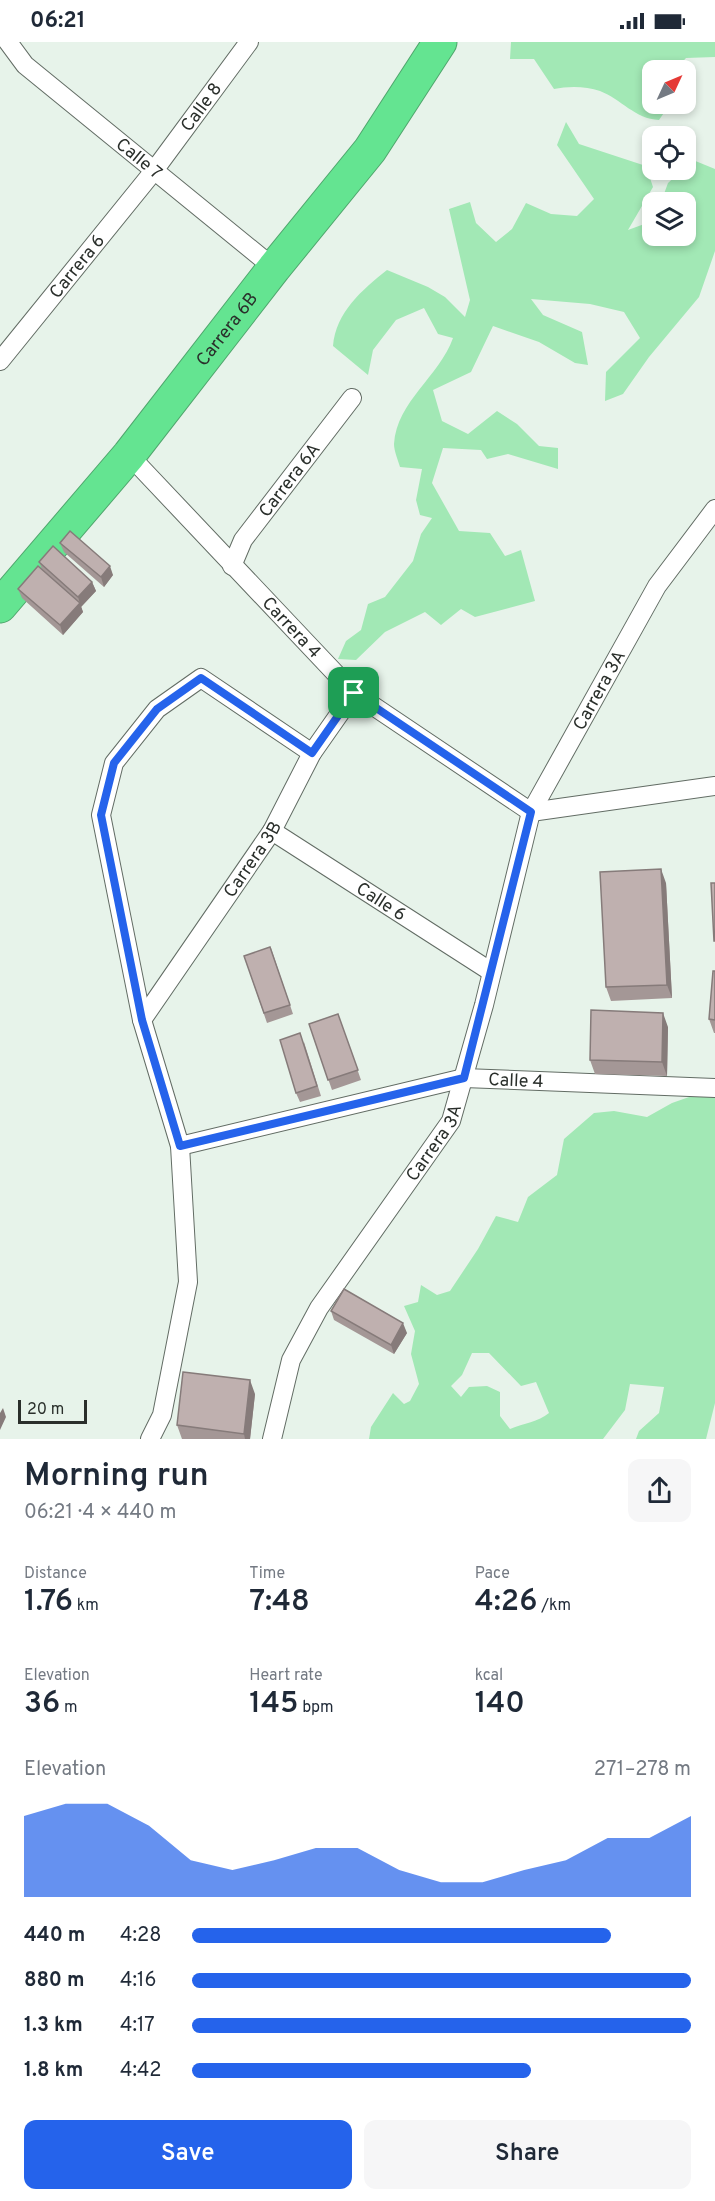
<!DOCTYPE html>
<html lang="en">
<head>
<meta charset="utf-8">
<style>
  body { margin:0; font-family:Overpass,sans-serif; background:#f6f6f7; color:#1f2937; height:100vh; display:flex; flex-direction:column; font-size:22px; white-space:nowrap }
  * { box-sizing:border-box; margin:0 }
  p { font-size:20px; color:#747a83 }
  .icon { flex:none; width:33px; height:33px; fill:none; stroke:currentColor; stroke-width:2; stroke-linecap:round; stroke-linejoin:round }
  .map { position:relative; height:1397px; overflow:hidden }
  .side { display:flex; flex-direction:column; background:#fff; flex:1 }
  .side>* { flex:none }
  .needle { width:39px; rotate:46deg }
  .controls { position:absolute; left:642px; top:18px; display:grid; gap:12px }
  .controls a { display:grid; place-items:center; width:54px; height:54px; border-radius:12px; background:#fff; box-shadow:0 3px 9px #0003; font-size:30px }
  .scale { position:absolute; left:18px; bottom:15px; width:69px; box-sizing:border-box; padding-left:6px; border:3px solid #2a2f2b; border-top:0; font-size:16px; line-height:21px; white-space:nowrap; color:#2a2f2b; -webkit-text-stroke:4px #e7f3ea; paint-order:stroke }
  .pin { position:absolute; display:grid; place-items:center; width:51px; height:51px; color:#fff; margin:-26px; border-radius:12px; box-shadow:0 3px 9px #0006 }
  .round { display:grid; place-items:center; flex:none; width:63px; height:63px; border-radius:12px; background:#f6f6f7 }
  .headline { display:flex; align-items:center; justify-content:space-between; height:102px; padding:0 24px }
  h1 { font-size:33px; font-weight:600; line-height:45px }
  .figures { display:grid; grid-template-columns:repeat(3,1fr); gap:9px; height:102px; padding:6px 24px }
  .figures div { display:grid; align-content:center }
  .figures b { font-size:30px; font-weight:600 }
  .figures small { font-size:16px; font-weight:400 }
  .figures p { font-size:16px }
  .chart { height:168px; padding:12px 24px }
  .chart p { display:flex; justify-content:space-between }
  .chart svg { width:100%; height:108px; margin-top:6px; fill:#2563eb; opacity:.7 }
  .action { display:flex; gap:12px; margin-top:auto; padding:12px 24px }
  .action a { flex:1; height:69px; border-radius:12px; background:#2563eb; color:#fff; font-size:24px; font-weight:600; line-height:69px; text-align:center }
  .action a+a { background:#f6f6f7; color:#1f2937 }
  ul { padding:0 24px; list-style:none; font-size:20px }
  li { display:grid; grid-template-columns:96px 72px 1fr; align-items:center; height:45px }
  li i { height:15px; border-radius:8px; background:#2563eb }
  .status { display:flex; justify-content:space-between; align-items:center; height:42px; padding:0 30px; background:#fff; direction:ltr }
  .status svg { height:16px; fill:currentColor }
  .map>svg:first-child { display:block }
</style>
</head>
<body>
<div class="status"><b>06:21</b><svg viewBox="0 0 49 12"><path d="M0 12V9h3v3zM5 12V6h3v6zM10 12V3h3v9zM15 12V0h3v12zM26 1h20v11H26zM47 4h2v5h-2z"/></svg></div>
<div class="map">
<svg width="715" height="1397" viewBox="0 0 715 1397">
  <rect width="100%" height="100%" fill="#e7f3ea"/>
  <path fill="#a2e8b5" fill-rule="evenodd" d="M511,0H715V15L686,16L675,28H652V62H670L659,78C635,77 621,57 600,49C586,44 568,44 554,47L534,17H510Z
    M566,80L579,102L646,124L653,145L628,188L647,181L652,173V194H686V160H661L668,141L693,118L715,127V209L699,255L649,315L623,352L605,359L606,330L640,296L624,270L590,262L531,257L543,273L582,290L588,323L575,321L539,300L493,284L471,330L433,348L442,379L468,392L497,369L517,382L539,404L558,406V427L508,412L487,417L481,408L443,406L432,441L459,489L490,491L505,514L521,508L535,559L475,575L461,567L441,583L425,570L385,590L356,618L338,617L346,599L361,588L368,562L385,555L413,519L421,492L432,476L420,473L416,458L422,427L400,425C398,418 394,409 394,402C397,359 439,335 453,296L438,292L424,266L396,278L373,308L368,333L333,304C336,270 362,248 387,228L428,245L445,255L465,275L470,258L449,167L470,160L476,181L496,200L512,187L526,161L551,172L577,174L594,157L557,103Z
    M692,1054H715V1361L706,1397H636L639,1389L659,1371L664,1345L630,1342L625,1368L603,1397H369L371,1385L393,1351L404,1362L410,1359L419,1342L411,1312L415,1289L404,1264L418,1260L421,1243L437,1253L450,1249L478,1207L496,1174L518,1180L528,1155L557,1133L564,1097L594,1071L614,1069L647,1075L672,1061ZM472,1311H489L521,1344L536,1340L549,1371C538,1380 524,1381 510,1387L500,1374V1350L487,1344L469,1345L461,1355L451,1344L462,1333Z"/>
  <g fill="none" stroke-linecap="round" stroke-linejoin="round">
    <defs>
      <g id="street">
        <path id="s1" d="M8,0L25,23L274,226"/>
        <path id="s2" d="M0,319L153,130L249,0"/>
        <path id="s3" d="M129,413L354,651L531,770L715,744"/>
        <path id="s4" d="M232,524L243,498L352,356"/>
        <path id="s5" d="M272,789L490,929"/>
        <path id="s6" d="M142,978L272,789L312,711L354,651"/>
        <path id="s7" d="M180,1104L464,1036L715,1046"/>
        <path d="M150,1397L162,1373L188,1240L180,1104L142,978L101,773L114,721L157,667L201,636L312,711"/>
        <path id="s8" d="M272,1397L291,1318L319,1266L451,1079L484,963L531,770L657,544L715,467"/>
      </g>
      <g id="highway">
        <path id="s9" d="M0,564L129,413L274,226L370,108L440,0"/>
      </g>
    </defs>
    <use href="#street" stroke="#626c64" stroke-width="20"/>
    <use href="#highway" stroke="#50a56d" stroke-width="35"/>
    <use href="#street" stroke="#fff" stroke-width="18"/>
    <use href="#highway" stroke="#64e491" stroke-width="33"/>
  </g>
  <path fill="#a49796" d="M60,501L113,533L104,545L64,510Z
    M39,520L92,540L96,549L81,565L83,570L63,593L22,556L18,547L42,527Z
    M666,841L672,956L611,959L606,945Z
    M271,906L293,972L267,981L244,914Z
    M715,929V991H714L709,977Z
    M338,972L361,1038L332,1048L309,982Z
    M668,985L667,1034L595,1032L590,1018Z
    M304,1000L321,1054L300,1060L296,1051Z
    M331,1269L407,1291L394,1312L334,1278Z
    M255,1352L250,1397H182L177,1383Z"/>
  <path fill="#867b7a" d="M110,524L113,533L104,545L101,535Z
    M92,540L96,549L81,565L78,555Z
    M80,561L83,570L63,593L60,583Z
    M661,827L666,841L672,956L667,943Z
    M663,971L668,985L667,1034L662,1020Z
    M403,1281L407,1291L394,1312L391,1303Z
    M250,1338L255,1352L250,1397H245L244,1392Z
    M3,1366L6,1375L0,1388V1371Z"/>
  <path fill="#bfb0af" stroke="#867b7a" stroke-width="1.5" d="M70,489L110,524L101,535L60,501Z
    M53,504L92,540L78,555L39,520Z
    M38,524L80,561L60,583L18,547Z
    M661,827L667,943L606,945L600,830Z
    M711,841H715V899H714Z
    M270,905L290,963L264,971L244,914Z
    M713,929H715V978L709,977Z
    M591,968L663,971L662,1020L590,1018Z
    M338,972L358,1028L328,1038L309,982Z
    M300,991L317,1044L296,1051L280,998Z
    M344,1247L403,1281L391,1303L331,1269Z
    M183,1330L250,1338L244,1392L177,1383Z"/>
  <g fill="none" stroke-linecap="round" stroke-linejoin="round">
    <defs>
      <path id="route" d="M201,636L312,711L354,651L531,770L464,1036L180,1104L142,978L101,773L114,721L157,667Z"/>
    </defs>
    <use href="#route" stroke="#fff" stroke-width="12"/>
    <use href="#route" stroke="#2563eb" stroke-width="8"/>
  </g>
  <g text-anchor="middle" stroke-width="6" stroke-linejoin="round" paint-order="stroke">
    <g font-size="18" fill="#2a2f2b" stroke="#e7f3ea">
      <text dy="6" stroke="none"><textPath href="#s2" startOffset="324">Calle 8</textPath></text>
      <text dy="6" stroke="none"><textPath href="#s1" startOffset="176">Calle 7</textPath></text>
      <text dy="6" stroke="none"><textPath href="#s2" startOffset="122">Carrera 6</textPath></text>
      <text dy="6" stroke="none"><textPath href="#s9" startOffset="358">Carrera 6B</textPath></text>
      <text dy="6" stroke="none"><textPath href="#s4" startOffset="104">Carrera 6A</textPath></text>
      <text dy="6" stroke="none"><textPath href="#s3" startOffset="237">Carrera 4</textPath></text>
      <text dy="6" stroke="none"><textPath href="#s8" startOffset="828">Carrera 3A</textPath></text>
      <text dy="6" stroke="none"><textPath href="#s6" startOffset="195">Carrera 3B</textPath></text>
      <text dy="6" stroke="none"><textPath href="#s5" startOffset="130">Calle 6</textPath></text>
      <text dy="6" stroke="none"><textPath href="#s7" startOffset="344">Calle 4</textPath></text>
      <text dy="6" stroke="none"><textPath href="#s8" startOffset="342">Carrera 3A</textPath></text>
    </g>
  </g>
</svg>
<div class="controls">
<a><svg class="needle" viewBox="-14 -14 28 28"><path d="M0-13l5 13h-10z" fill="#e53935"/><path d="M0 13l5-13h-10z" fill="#747a83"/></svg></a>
<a><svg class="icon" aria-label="locate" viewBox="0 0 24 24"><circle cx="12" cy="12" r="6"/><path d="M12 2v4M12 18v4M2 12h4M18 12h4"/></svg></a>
<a><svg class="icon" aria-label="layers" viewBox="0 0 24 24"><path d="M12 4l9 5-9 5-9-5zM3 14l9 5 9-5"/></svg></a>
</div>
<div class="scale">20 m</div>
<div class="pin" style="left:354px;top:651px;background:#1e9e55"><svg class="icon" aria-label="arrive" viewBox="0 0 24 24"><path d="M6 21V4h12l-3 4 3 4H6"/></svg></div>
</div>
<section class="side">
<div class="headline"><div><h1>Morning run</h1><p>06:21 · 4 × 440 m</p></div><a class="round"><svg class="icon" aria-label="share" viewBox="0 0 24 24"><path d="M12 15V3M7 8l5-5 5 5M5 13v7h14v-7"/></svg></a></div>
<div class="figures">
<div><p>Distance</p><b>1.76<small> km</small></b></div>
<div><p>Time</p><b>7:48</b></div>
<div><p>Pace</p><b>4:26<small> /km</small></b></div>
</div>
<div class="figures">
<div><p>Elevation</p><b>36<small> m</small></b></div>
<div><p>Heart rate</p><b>145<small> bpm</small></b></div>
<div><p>kcal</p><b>140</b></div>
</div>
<div class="chart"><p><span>Elevation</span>271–278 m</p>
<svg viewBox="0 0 160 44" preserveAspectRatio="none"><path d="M0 44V11L10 6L20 6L30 15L40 29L50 33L60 29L70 24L80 24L90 33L100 38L110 38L120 33L130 29L140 20L150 20L160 11V44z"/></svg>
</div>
<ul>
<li><b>440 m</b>4:28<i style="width:84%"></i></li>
<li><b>880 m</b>4:16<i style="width:100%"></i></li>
<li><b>1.3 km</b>4:17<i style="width:100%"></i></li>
<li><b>1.8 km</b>4:42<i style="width:68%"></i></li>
</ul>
<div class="action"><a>Save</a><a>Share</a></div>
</section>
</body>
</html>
